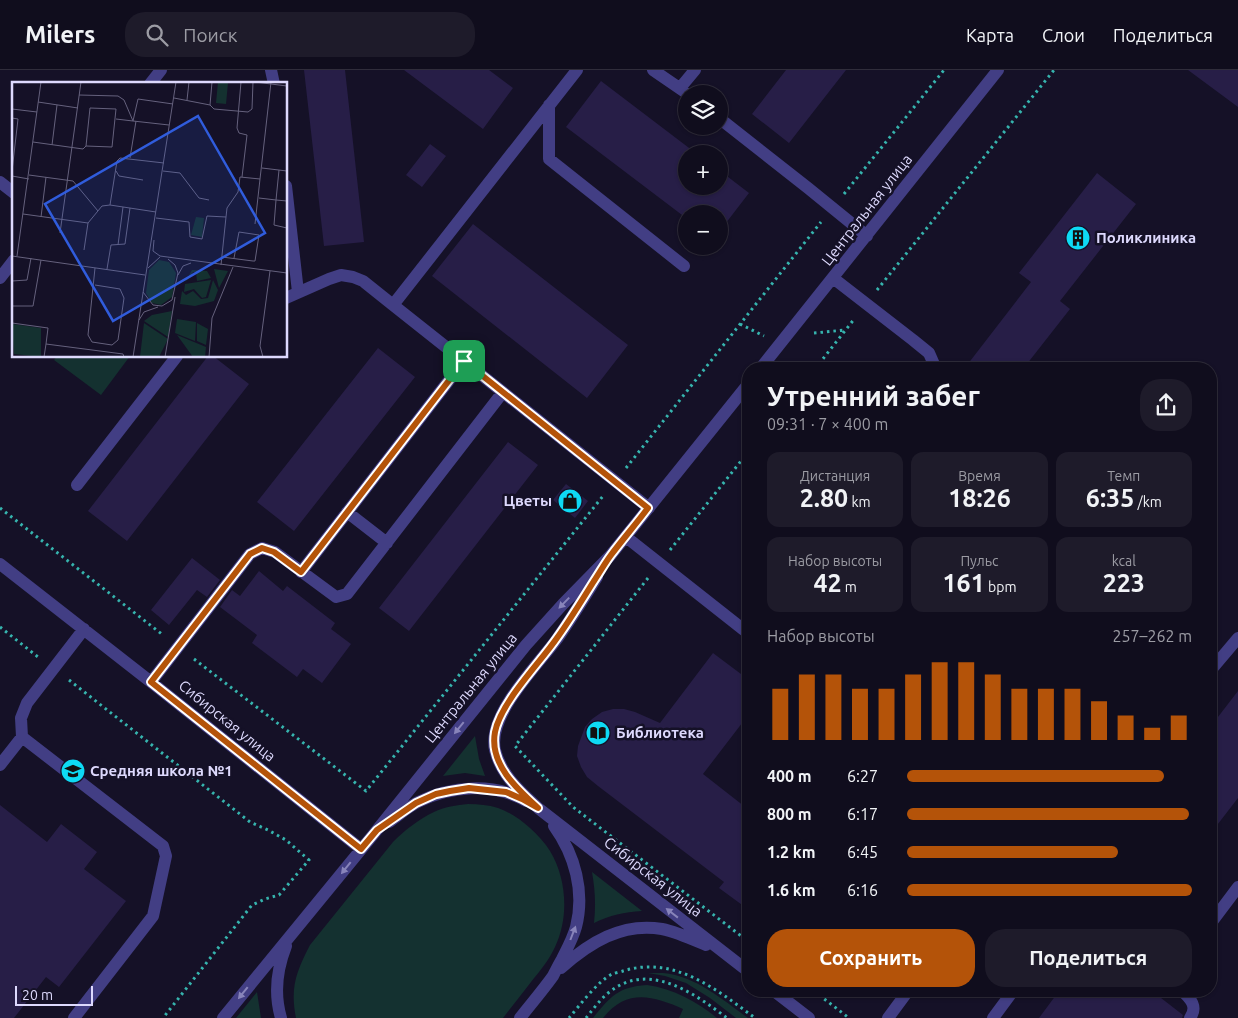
<!DOCTYPE html>
<html lang="ru">
<head>
<meta charset="utf-8">
<style>
  body { margin:0; font-family:Ubuntu,sans-serif; background:#1e1b2a; color:#f1f3f6; height:100vh; display:flex; flex-direction:column; font-size:19px; white-space:nowrap }
  * { box-sizing:border-box; margin:0 }
  p { font-size:16px; color:#9c9ca4 }
  .icon { flex:none; width:28px; height:28px; fill:none; stroke:currentColor; stroke-width:2; stroke-linecap:round; stroke-linejoin:round }
  .map { position:relative; flex:1; overflow:hidden }
  .panel { position:absolute; left:742px; top:292px; width:475px; height:635px; display:flex; flex-direction:column; background:#100d1d; border-radius:20px; box-shadow:0 1px 4px #0004,0 0 0 1px #302d3b }
  .panel>* { flex:none }
  .controls { position:absolute; left:678px; top:15px; display:grid; gap:10px }
  .controls a { display:grid; place-items:center; width:50px; height:50px; border-radius:50%; background:#100d1d; box-shadow:0 1px 4px #0004,0 0 0 1px #302d3b; font-size:25px }
  .scale { position:absolute; left:15px; bottom:12px; width:78px; box-sizing:border-box; padding-left:5px; border:2px solid #ddd9fd; border-top:0; font-size:14px; line-height:18px; white-space:nowrap; color:#ddd9fd; -webkit-text-stroke:4px #151127; paint-order:stroke }
  .pin { position:absolute; display:grid; place-items:center; width:42px; height:42px; color:#fff; margin:-21px; border-radius:10px; box-shadow:0 2px 8px #0006 }
  .round { display:grid; place-items:center; flex:none; width:52px; height:52px; border-radius:20px; background:#1e1b2a }
  .overview { display:flex; align-items:center; justify-content:space-between; height:85px; padding:0 25px }
  h1 { font-size:28px; font-weight:700; line-height:38px }
  .figures { display:grid; grid-template-columns:repeat(3,1fr); gap:8px; height:85px; padding:5px 25px }
  .figures div { display:grid; align-content:center; border-radius:12px; background:#1e1b2a; text-align:center }
  .figures b { font-size:25px; font-weight:700 }
  .figures small { font-size:14px; font-weight:400 }
  .figures p { font-size:14px }
  .chart { height:140px; padding:10px 25px }
  .chart p { display:flex; justify-content:space-between }
  .chart svg { width:100%; height:90px; margin-top:5px; stroke:#b45309; stroke-width:6 }
  .button { display:flex; gap:10px; margin-top:auto; padding:10px 25px }
  .button a { flex:1; height:58px; border-radius:20px; background:#b45309; color:#fff; font-size:20px; font-weight:700; line-height:58px; text-align:center }
  .button a+a { background:#1e1b2a; color:#f1f3f6 }
  ul { padding:0 25px; list-style:none; font-size:16px }
  li { display:grid; grid-template-columns:80px 60px 1fr; align-items:center; height:38px }
  li i { height:12px; border-radius:6px; background:#b45309 }
  header { display:flex; align-items:center; gap:30px; box-sizing:border-box; height:70px; padding:0 25px; background:#100d1d; border-bottom:1px solid #302d3b }
  header strong { font-size:24px }
  nav { display:flex; gap:28px; margin-inline-start:auto; font-size:18px }
  .search { width:350px; height:45px; background:#1e1b2a; display:flex; align-items:center; gap:12px; box-sizing:border-box; padding:0 18px; border-radius:20px; color:#9c9ca4; font-size:19px }
  .map>svg:first-child { display:block }
</style>
</head>
<body>
<header>
<strong>Milers</strong>
<div class="search"><svg class="icon" aria-label="search" viewBox="0 0 24 24"><circle cx="10" cy="10" r="6"/><path d="M15 15l6 6"/></svg>Поиск</div>
<nav><a>Карта</a><a>Слои</a><a>Поделиться</a></nav>
</header>
<div class="map">
<svg width="1238" height="948" viewBox="0 0 1238 948">
  <rect width="100%" height="100%" fill="#151127"/>
  <path fill="#143130" d="M57,286H130L101,325L54,290Z
    M475,666L479,689L485,706L465,703L443,706Z
    M468,734C479,734 488,735 498,738C510,742 521,750 530,758C538,765 545,773 550,781C567,809 569,848 555,877C549,890 540,901 531,912C522,924 512,936 503,948H296C290,918 296,902 310,875L393,772C405,760 419,749 434,742C444,737 457,735 468,734Z
    M592,802L642,841C624,842 610,845 594,853C596,835 595,819 592,802Z
    M648,903C653,903 658,903 663,903C696,906 723,930 748,948H736L710,928L686,913L665,906Z
    M647,915C674,919 696,931 717,948H679L683,939C653,926 627,918 603,948H593C611,926 618,917 647,915Z
    M257,922L261,948H236Z"/>
  <path fill="#271e47" d="M304,0H345L364,172L324,176Z
    M404,0H489L513,18L483,59Z
    M786,0H846L789,73L752,44Z
    M1188,0H1238V37Z
    M601,11L697,84H686V116H719V100L749,123L719,162V144H686V148L566,57Z
    M430,74L446,86L422,117L406,105Z
    M1097,103L1136,134L1060,231L1070,239L1023,299H964L1031,212L1019,203Z
    M473,154L628,275L587,328L432,206Z
    M378,278L415,307L294,461L257,432Z
    M208,286H213L249,314L127,471L88,441Z
    M508,372L538,395L409,561L379,538Z
    M566,414L588,431L575,448L553,430Z
    M192,488L220,510L207,527L197,520L169,555L151,540Z
    M259,501L283,521L287,516L335,553L331,559L351,574L322,613L303,599L297,607L252,573L257,565L220,537L232,520L240,526Z
    M713,583L749,610V644L703,704L749,740V840L719,818L724,812L598,716L587,707L581,697L577,686L578,676L585,657L592,649L602,642L613,639H624L635,642L660,653Z
    M1238,621V728L1211,763V656Z
    M0,735L47,772L61,754L97,782L84,799L126,831L59,917L46,907L14,948H0Z
    M1059,921H1152L1183,945L1182,948H1039Z"/>
  <g fill="none" stroke-linecap="round" stroke-linejoin="round">
    <path stroke="#36b4ae" stroke-width="3" stroke-dasharray="2.5 4" stroke-linecap="butt" d="M844,124L944,0
      M877,220L1054,0
      M740,254L764,266
      M814,263L845,260
      M815,299L855,248
      M626,398L821,152
      M0,438L163,565
      M670,480L749,381
      M648,508L515,676L573,737L749,872
      M0,557L38,587
      M194,589L366,721L603,426
      M69,610L250,752L268,760L286,770L309,790L279,825L265,829L252,835L163,948
      M814,921L849,948
      M569,948C580,935 597,912 612,904C615,903 620,902 623,901C674,885 716,919 755,948
      M586,948C594,938 602,927 612,920C651,892 695,924 727,948"/>
    <path stroke="#423e84" stroke-width="12" d="M271,0L274,14
      M577,0L393,235L649,438
      M653,0L688,24
      M150,14L161,0
      M680,18L695,0
      M549,35V89L684,196
      M719,48L808,118L867,166
      M0,112L14,123
      M286,116L298,222
      M0,208L14,190
      M833,208L913,270L929,283L936,299
      M286,228L329,209L341,205L353,207L363,211L393,235
      M760,299L998,0
      M77,415L177,286
      M347,442L387,473
      M626,467L749,564
      M0,494L151,612L361,779
      M301,502L464,291
      M597,507C584,528 571,549 557,569C537,596 487,645 495,680C501,705 520,721 538,738L749,902
      M1211,600L1238,568
      M151,612L250,484L262,478L275,482L336,527L347,524L503,322
      M22,667L163,776L166,786L153,846L74,948
      M0,695L22,667L21,648L27,633L84,559
      M389,752C399,745 408,737 418,732C451,716 493,712 526,731
      M1211,853L1238,817
      M561,898C589,873 622,852 662,859C677,862 692,869 706,875
      M774,921L809,948
      M1182,921C1191,929 1198,937 1190,948
      M223,948L377,760L526,575L563,534L610,486L749,313
      M281,948C274,924 277,899 286,876
      M520,948C531,934 543,920 553,906C556,900 559,894 562,889C567,879 573,868 576,857C585,822 575,785 554,756
      M888,948L908,921
      M993,948L1013,921"/>
  </g>
  <defs><path id="oneway-solid" d="M-6-.8H1V-3.2L6.5 0L1 3.2V.8H-6Z" transform="scale(1.25)"/></defs>
  <g fill="#8884ba">
    <use href="#oneway-solid" transform="translate(564 533) rotate(134)"/>
    <use href="#oneway-solid" transform="translate(459 658) rotate(129)"/>
    <use href="#oneway-solid" transform="translate(346 798) rotate(129)"/>
    <use href="#oneway-solid" transform="translate(672 843) rotate(-142)"/>
    <use href="#oneway-solid" transform="translate(573 863) rotate(-69)"/>
    <use href="#oneway-solid" transform="translate(243 923) rotate(129)"/>
  </g>
  <g fill="none" stroke-linecap="round" stroke-linejoin="round">
    <defs>
      <path id="route" d="M464,291L648,438C636,454 623,469 611,485C605,493 600,502 594,511C582,530 570,550 557,568C539,594 501,632 495,662C489,694 517,719 538,738L522,729L506,722L469,718L450,721L436,724L416,733L377,760L361,779L151,612L250,484L262,478L274,482L301,502Z"/>
    </defs>
    <use href="#route" stroke="#fff" stroke-width="10"/>
    <use href="#route" stroke="#b45309" stroke-width="6"/>
  </g>
  <defs>
    <symbol id="building-disc" viewBox="-11 -11 22 22"><circle r="9.5" fill="#0edaf4" stroke="#151127"/><path d="M-4-6H4V6H1V3H-1V6H-4ZM-2.5-4.3h1.7v1.8h-1.7ZM.8-4.3h1.7v1.8H.8ZM-2.5-1h1.7V.8h-1.7ZM.8-1h1.7V.8H.8Z" fill="#111"/></symbol>
    <symbol id="shop-disc" viewBox="-11 -11 22 22"><circle r="9.5" fill="#0edaf4" stroke="#151127"/><path d="M-5-2.5h2.3a2.7 3.5 0 0 1 5.4 0H5L5.5 6h-11ZM-1.5-2.5h3a1.5 2.3 0 0 0-3 0Z" fill="#111"/></symbol>
    <symbol id="library-disc" viewBox="-11 -11 22 22"><circle r="9.5" fill="#0edaf4" stroke="#151127"/><path d="M-6-4Q-3-5.5-.7-3.5V5Q-3 3-6 4ZM6-4Q3-5.5 .7-3.5V5Q3 3 6 4Z" fill="#111"/></symbol>
    <symbol id="school-disc" viewBox="-11 -11 22 22"><circle r="9.5" fill="#0edaf4" stroke="#151127"/><path d="M0-5L7-2L0 1L-7-2ZM-4 1L0 2.5L4 1V4Q0 6-4 4Z" fill="#111"/></symbol>
  </defs>
  <g fill-rule="evenodd">
    <use href="#building-disc" x="1064" y="154" width="28" height="28"/>
    <use href="#shop-disc" x="556" y="417" width="28" height="28"/>
    <use href="#library-disc" x="584" y="649" width="28" height="28"/>
    <use href="#school-disc" x="59" y="687" width="28" height="28"/>
  </g>
  <g text-anchor="middle" stroke-width="5" stroke-linejoin="round" paint-order="stroke">
    <g font-size="15" fill="#ddd9fd" stroke="#151127">
      <text transform="translate(867 140) rotate(-52)" y="5">Центральная улица</text>
      <text transform="translate(471 618) rotate(-51)" y="5">Центральная улица</text>
      <text transform="translate(227 651) rotate(39)" y="5">Сибирская улица</text>
      <text transform="translate(653 807) rotate(38)" y="5">Сибирская улица</text>
    </g>
    <g font-size="15" font-weight="bold" fill="#ddd9fd" stroke="#151127" text-anchor="start">
      <text x="1096" y="173">Поликлиника</text>
      <text x="552" y="436" text-anchor="end">Цветы</text>
      <text x="616" y="668">Библиотека</text>
      <text x="90" y="706">Средняя школа №1</text>
    </g>
  </g>
  <g transform="translate(12 12)">
    <rect width="275" height="275" fill="#151127"/>
    <path d="M206,0L216,1L214,22L204,21ZM184,135L192,136L190,155L179,153ZM147,178L157,180L164,191L160,215L149,223L140,221L134,211L137,188ZM202,187L216,189L207,206ZM180,188L195,189L199,196L185,199L184,190H181L173,201ZM199,198L194,215L190,216L182,207L172,210L173,202ZM201,198L206,208L202,219L183,224L168,222L170,209L174,213L181,209L189,217L196,216ZM160,229L156,255L132,239L140,233ZM165,237L184,240L183,259L163,251ZM132,241L156,257L147,275H128ZM185,241L196,247L194,263L185,259ZM0,242L29,246V275L2,272ZM165,253L194,265L193,275H181Z" fill="#143130"/>
    <path fill="none" stroke="#65617d" stroke-width="1" d="M229,0L225,46L227,51L235,53L230,95M243,0L275,4M67,13L106,14L112,18L121,39L157,43M162,16L198,23L200,0M175,18L177,0M26,20L66,26M198,23L202,27L236,30L240,27L241,0M0,27L25,30M0,36L6,37L0,89M104,37L121,39L126,17L161,22M21,60L71,67L74,64L100,65L104,27L78,26L74,64M40,63L45,23M118,76L124,39M250,86L275,89M267,88L264,118L275,119M104,89L107,94L131,98M151,89L168,91L187,116L197,118M17,93L61,99L86,129M0,94L17,97M248,97L259,0M247,116L264,118L262,143L275,146M144,130L98,123L105,79L108,76L152,81M11,132L76,141M29,135L34,95M214,135L215,126L226,110L228,95L248,97L243,142M144,136L177,140L178,155L190,157L195,134L214,135L209,183M48,151L69,0M142,158L141,169L148,174L275,191M106,163L111,125M72,168L76,141L90,124L98,123M0,174L133,193M5,174L29,0M210,175L241,179H243L247,153L227,150L222,176M83,186L76,253L80,260L100,263L106,258L112,216L108,207L83,203M136,186L148,175M95,187L99,163L113,162L118,126M166,193L171,184L179,181M0,199L15,198L19,176M131,210L141,223L150,224L160,218L166,191L163,183L156,177M0,224H21L29,178M127,238L132,230L146,225M0,241L36,246L34,262M32,275L34,262L111,272L112,275M121,275L164,0M153,275L163,215M197,275L200,236L221,185M251,275L248,264L258,189"/>
    <path fill="#305cdc" fill-opacity="0.15" stroke="#305cdc" stroke-width="2.5" d="M186,34L253,151L101,239L33,122Z"/>
    <rect width="275" height="275" fill="none" stroke="#ddd9fd" stroke-width="2.5"/>
  </g>
</svg>
<div class="controls">
<a><svg class="icon" aria-label="layers" viewBox="0 0 24 24"><path d="M12 4l9 5-9 5-9-5zM3 14l9 5 9-5"/></svg></a>
<a>+</a>
<a>−</a>
</div>
<div class="scale">20 m</div>
<div class="pin" style="left:464px;top:291px;background:#1e9e55"><svg class="icon" aria-label="arrive" viewBox="0 0 24 24"><path d="M6 21V4h12l-3 4 3 4H6"/></svg></div>
<section class="panel">
<div class="overview"><div><h1>Утренний забег</h1><p>09:31 · 7 × 400 m</p></div><a class="round"><svg class="icon" aria-label="share" viewBox="0 0 24 24"><path d="M12 15V3M7 8l5-5 5 5M5 13v7h14v-7"/></svg></a></div>
<div class="figures">
<div><p>Дистанция</p><b>2.80<small> km</small></b></div>
<div><p>Время</p><b>18:26</b></div>
<div><p>Темп</p><b>6:35<small> /km</small></b></div>
</div>
<div class="figures">
<div><p>Набор высоты</p><b>42<small> m</small></b></div>
<div><p>Пульс</p><b>161<small> bpm</small></b></div>
<div><p>kcal</p><b>223</b></div>
</div>
<div class="chart"><p><span>Набор высоты</span>257–262 m</p>
<svg viewBox="0 0 160 44" preserveAspectRatio="none"><path d="M5 44V19M15 44V12M25 44V12M35 44V19M45 44V19M55 44V12M65 44V6M75 44V6M85 44V12M95 44V19M105 44V19M115 44V19M125 44V25M135 44V32M145 44V38M155 44V32"/></svg>
</div>
<ul>
<li><b>400 m</b>6:27<i style="width:90%"></i></li>
<li><b>800 m</b>6:17<i style="width:99%"></i></li>
<li><b>1.2 km</b>6:45<i style="width:74%"></i></li>
<li><b>1.6 km</b>6:16<i style="width:100%"></i></li>
</ul>
<div class="button"><a>Сохранить</a><a>Поделиться</a></div>
</section>
</div>
</body>
</html>
